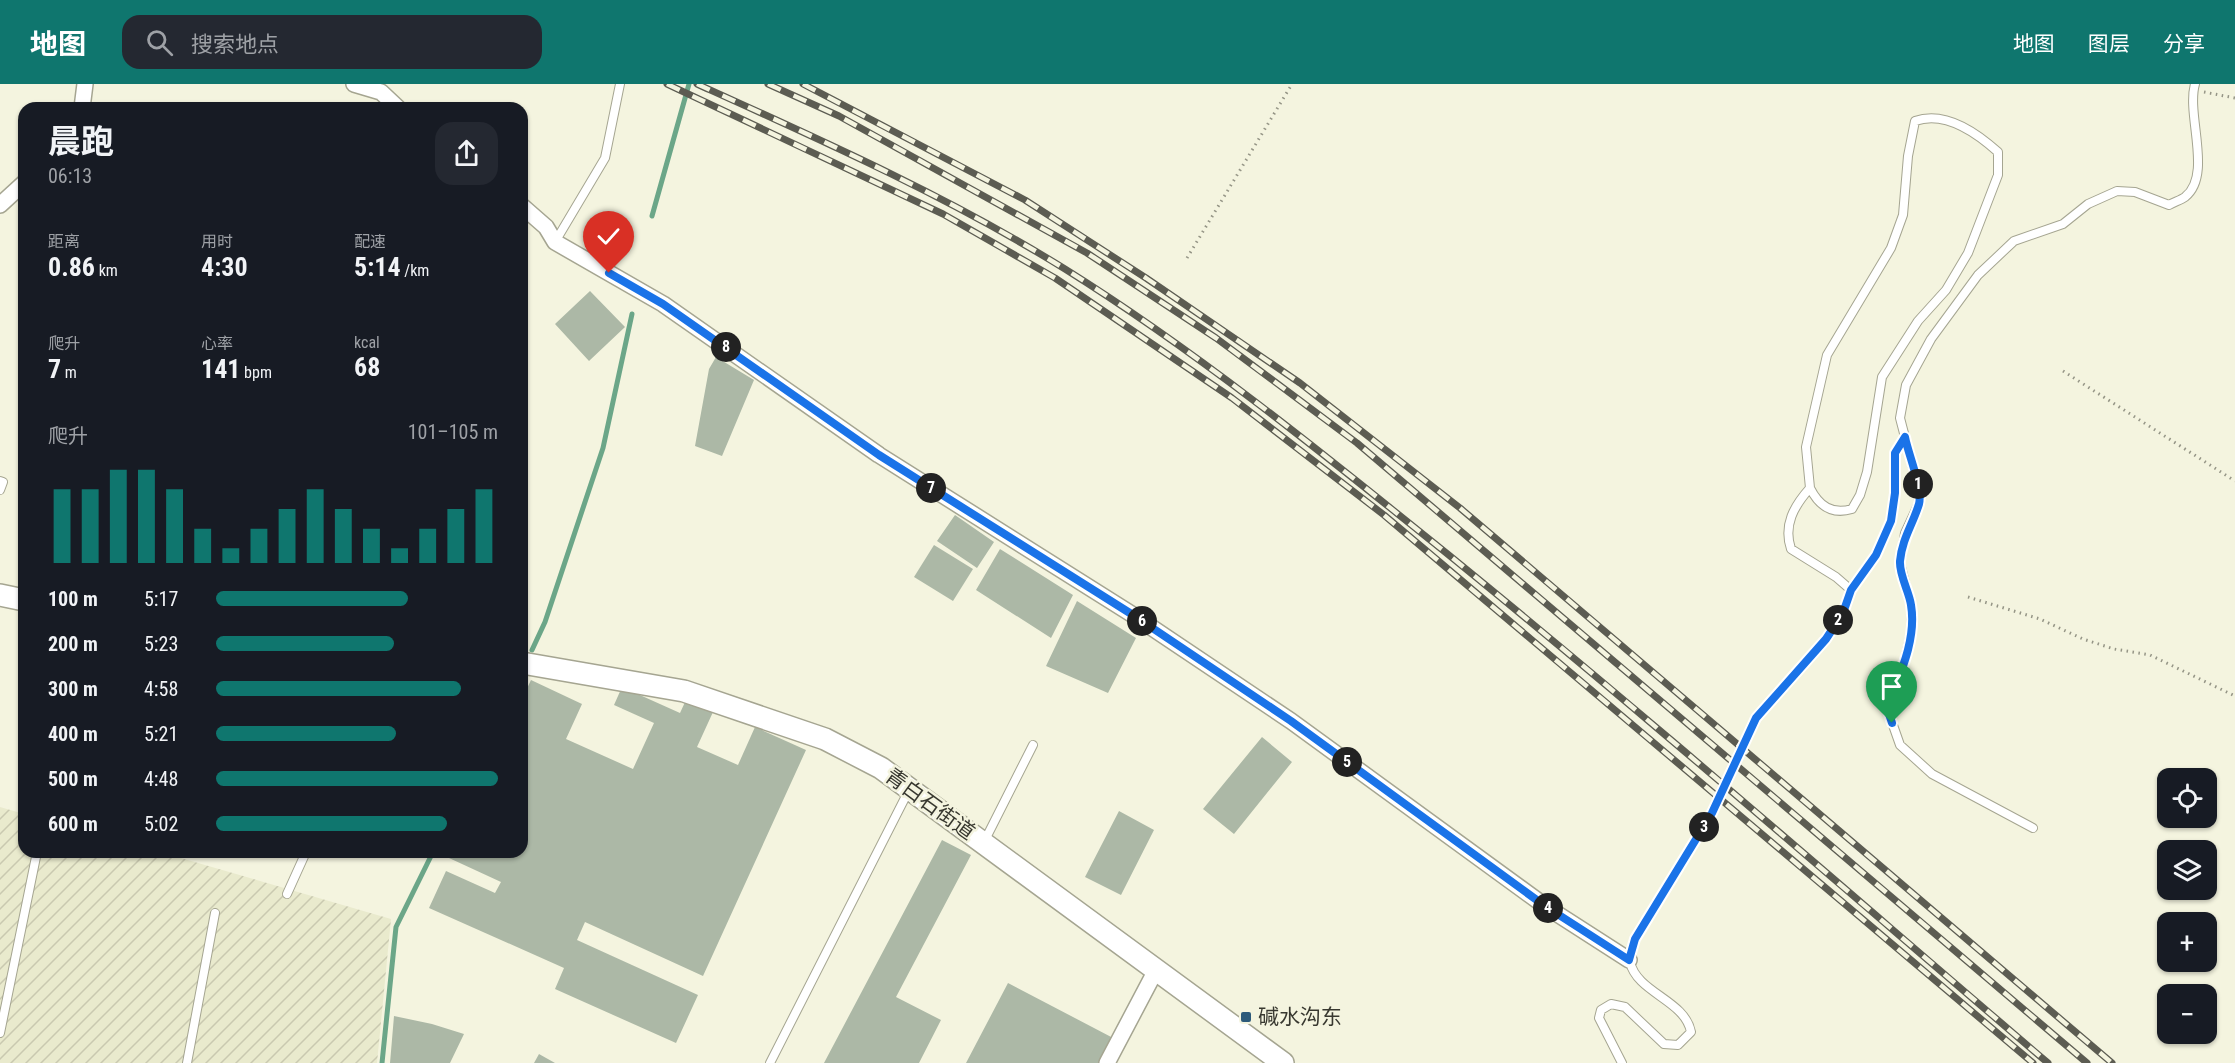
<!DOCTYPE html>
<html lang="zh">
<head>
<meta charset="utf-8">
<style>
  body { margin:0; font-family:"Roboto Condensed","Noto Sans SC",sans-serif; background:#242831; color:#f1f3f6; height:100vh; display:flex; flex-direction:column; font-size:22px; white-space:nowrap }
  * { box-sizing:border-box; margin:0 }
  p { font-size:20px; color:#9ea1a6 }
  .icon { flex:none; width:33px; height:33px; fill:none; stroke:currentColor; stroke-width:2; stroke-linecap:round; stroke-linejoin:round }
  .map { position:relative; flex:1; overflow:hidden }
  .side { position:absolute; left:18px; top:18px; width:510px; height:756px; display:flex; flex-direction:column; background:#171b24; border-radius:18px; box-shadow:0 2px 4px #0004 }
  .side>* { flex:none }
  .buttons { position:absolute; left:2157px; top:684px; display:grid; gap:12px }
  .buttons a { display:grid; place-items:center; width:60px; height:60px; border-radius:12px; background:#171b24; box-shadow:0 2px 4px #0004; font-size:30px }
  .pin { position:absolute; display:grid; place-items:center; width:51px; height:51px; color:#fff; margin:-62px -26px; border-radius:50% 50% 50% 0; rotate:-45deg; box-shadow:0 0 6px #0007 }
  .pin .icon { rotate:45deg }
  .km { position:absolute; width:30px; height:30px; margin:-15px; border-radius:50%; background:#222; color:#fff; font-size:16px; line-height:30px; text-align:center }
  .round { display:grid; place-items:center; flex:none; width:63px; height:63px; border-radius:18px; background:#242831 }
  .head { display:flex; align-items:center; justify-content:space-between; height:102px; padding:0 30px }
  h1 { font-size:33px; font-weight:700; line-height:45px }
  .figures { display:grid; grid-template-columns:repeat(3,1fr); gap:9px; height:102px; padding:6px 30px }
  .figures div { display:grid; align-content:center }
  .figures b { font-size:26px; font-weight:700 }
  .figures small { font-size:16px; font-weight:400 }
  .figures p { font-size:16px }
  .chart { height:168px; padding:12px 30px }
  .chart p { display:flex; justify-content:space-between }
  .chart svg { width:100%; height:108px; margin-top:6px; stroke:#0f766e; stroke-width:6 }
  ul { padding:0 30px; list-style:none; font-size:20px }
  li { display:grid; grid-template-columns:96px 72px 1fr; align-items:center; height:45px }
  li i { height:15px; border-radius:8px; background:#0f766e }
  header { display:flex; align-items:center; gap:36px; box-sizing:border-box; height:84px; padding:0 30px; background:#0f766e; color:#fff }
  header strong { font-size:28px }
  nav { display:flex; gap:33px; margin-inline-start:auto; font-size:21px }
  .search { width:420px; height:54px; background:#242831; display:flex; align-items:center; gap:15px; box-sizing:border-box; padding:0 21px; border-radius:18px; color:#9ea1a6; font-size:22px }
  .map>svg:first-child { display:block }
</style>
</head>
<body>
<header>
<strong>地图</strong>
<div class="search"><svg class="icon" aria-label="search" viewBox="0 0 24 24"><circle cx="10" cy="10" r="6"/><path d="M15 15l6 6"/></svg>搜索地点</div>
<nav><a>地图</a><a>图层</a><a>分享</a></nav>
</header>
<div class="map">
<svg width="2235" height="979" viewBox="0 0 2235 979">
  <defs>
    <pattern id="industrial-furrows" width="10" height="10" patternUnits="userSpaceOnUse" patternTransform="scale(1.5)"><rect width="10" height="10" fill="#e9eacd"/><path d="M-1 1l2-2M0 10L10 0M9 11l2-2" fill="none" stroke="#c9c9b0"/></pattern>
  </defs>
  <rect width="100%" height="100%" fill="#f4f4df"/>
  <path fill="url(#industrial-furrows)" d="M0,723L24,730V768H160L391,835L377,979H0Z"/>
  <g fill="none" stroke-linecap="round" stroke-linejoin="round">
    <path stroke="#6ba688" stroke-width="5" d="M652,132L689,0
      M532,566L545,538L603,364L632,230
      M382,979L396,843L433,768"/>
  </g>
  <path fill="#acb8a6" d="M590,207L625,243L589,277L555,240Z
    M716,273L754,296L722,372L695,362L709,285Z
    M955,431L994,458L977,484L937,457Z
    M934,461L973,485L953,517L914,493Z
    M1000,465L1073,511L1051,554L976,506Z
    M1077,517L1136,554L1108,609L1046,582Z
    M531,596L582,620L566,655L633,685L654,639L614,621L622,603L680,629L686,616L713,628L697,663L738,681L755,643L806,666L703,892L585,838L577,856L698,911L676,959L555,905L564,884L429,824L446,787L495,809L501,798L449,774L452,768H522V615Z
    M1262,653L1292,678L1234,750L1203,725Z
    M1119,727L1154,746L1121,811L1085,793Z
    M942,756L971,771L896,913L941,936L919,979H824Z
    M1008,899L1115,955L1103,979H966Z
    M394,932L432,940L464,950L450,979H390Z
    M539,970L555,979H534Z"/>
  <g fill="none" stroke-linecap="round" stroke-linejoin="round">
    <defs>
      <path id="lane" d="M555,158L605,74L620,0
        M0,397L3,398L0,406
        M1810,404C1819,422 1832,431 1852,425L1860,411L1867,388L1882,293L1918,237L1946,206L1968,169L1998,91V68C1977,49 1945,26 1915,37L1908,72L1903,131L1891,164L1827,271L1806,363L1810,404C1794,422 1783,441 1791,465L1836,493L1851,506
        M2033,744L1932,690L1900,661L1887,624L1904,580L1911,549V522L1900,479L1905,449L1919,419L1918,403L1900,334L1906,301L1931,255L1978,191L2014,157L2063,140L2088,120L2117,107L2135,108L2169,121C2174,118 2181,116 2185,113C2213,91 2186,31 2195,0
        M984,758L1033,661
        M287,810L306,768
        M0,949L37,768
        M187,979L215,829
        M770,979L909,706
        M1622,979L1599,934L1601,926L1611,920L1625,923L1664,960L1678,961L1691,948C1685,916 1637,909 1630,878C1629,871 1633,861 1635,855L1712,729L1756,634L1826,555L1843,529L1851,506L1876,471L1891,437L1895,409V369L1905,353"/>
      <path id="street" d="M354,0L381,8L398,24
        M82,24L85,0
        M0,121L24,99
        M522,122L546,143L555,158L663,220L879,371L1133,531L1291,637L1545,822L1629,876
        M1107,979L1156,886"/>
      <path id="secondary" d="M0,511L24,516
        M522,579L684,607L825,655L881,684L1283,979"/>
    </defs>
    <use href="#lane" stroke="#a5a591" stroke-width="10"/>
    <use href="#street" stroke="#a5a591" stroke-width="18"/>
    <use href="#secondary" stroke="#a5a591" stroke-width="24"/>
    <path stroke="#959586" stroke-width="3" stroke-dasharray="1.5 4.5" stroke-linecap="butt" d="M2204,8L2235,14
      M1187,174L1292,0
      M2063,287L2235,397
      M1968,513L2040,535L2083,555L2114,565L2150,571L2235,612"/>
    <use href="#lane" stroke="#fff" stroke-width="8"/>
    <use href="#street" stroke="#fff" stroke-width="15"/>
    <use href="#secondary" stroke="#fff" stroke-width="21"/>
    <defs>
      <path id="rail" d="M667,0L943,130L1055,194L1232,314L1384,431L2033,979
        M697,0C821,56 949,113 1065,185C1201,270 1326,372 1450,472C1653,637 1849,809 2048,979
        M768,0L839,32L1087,169L1216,254L1357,359L2087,979
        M803,0L1025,116L1146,194L1300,299L1460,424L2112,979"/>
    </defs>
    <use href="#rail" stroke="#5c5c52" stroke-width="7"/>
    <use href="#rail" stroke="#f4f4df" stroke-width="4.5" stroke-dasharray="14" stroke-linecap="butt"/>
  </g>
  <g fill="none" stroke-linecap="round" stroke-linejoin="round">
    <defs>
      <path id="route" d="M609,189L663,220L879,371L1133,531L1291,637L1545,822L1629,876L1635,855L1712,729L1756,634L1826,555L1843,529L1851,506L1876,471L1891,437L1895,409V369L1905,353C1908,370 1923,404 1919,420C1913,440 1902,455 1900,477C1899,491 1909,507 1911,521C1917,556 1899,592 1887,624L1892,639"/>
    </defs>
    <use href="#route" stroke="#fff" stroke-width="12"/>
    <use href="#route" stroke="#1a73e8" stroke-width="8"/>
  </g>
  <rect fill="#2d5a7a" stroke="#f4f4df" stroke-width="2" x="1240" y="927" width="12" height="12" rx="3"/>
  <g text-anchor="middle" stroke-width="5" stroke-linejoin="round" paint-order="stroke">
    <g font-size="21" fill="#383830" stroke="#f4f4df">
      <text transform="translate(930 720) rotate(36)" y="7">青白石街道</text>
    </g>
    <g font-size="21" fill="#383830" stroke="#f4f4df" text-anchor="start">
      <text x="1258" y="940">碱水沟东</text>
    </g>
  </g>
</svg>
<div class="buttons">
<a><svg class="icon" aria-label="locate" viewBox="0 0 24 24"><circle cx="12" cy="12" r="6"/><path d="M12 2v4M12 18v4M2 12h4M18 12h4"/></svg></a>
<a><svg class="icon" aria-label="layers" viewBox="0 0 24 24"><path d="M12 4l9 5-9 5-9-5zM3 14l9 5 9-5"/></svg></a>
<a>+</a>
<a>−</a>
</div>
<div class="pin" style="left:1892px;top:639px;background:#1e9e55"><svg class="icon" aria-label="arrive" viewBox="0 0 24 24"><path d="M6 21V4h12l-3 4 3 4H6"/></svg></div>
<div class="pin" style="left:609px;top:189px;background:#d93025"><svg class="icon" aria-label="check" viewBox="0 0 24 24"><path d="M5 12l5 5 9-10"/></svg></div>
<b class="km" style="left:1918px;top:400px">1</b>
<b class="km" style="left:1838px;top:536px">2</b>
<b class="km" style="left:1704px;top:743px">3</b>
<b class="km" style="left:1548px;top:824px">4</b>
<b class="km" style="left:1347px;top:678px">5</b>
<b class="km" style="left:1142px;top:537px">6</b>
<b class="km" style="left:931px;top:404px">7</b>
<b class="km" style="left:726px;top:263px">8</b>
<section class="side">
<div class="head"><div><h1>晨跑</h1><p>06:13</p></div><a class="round"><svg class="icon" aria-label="share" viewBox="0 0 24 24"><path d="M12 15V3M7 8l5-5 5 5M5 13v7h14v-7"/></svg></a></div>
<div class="figures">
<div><p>距离</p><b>0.86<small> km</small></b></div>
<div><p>用时</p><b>4:30</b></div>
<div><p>配速</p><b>5:14<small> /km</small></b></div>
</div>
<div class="figures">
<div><p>爬升</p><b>7<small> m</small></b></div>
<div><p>心率</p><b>141<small> bpm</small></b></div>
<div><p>kcal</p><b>68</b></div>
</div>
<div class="chart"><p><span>爬升</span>101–105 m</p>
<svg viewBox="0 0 160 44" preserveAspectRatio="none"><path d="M5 44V14M15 44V14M25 44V6M35 44V6M45 44V14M55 44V30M65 44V38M75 44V30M85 44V22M95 44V14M105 44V22M115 44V30M125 44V38M135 44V30M145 44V22M155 44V14"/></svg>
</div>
<ul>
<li><b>100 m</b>5:17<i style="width:68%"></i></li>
<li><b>200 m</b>5:23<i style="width:63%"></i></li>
<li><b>300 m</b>4:58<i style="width:87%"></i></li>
<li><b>400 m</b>5:21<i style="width:64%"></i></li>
<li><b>500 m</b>4:48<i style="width:100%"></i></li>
<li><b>600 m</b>5:02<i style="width:82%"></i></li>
</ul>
</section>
</div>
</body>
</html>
